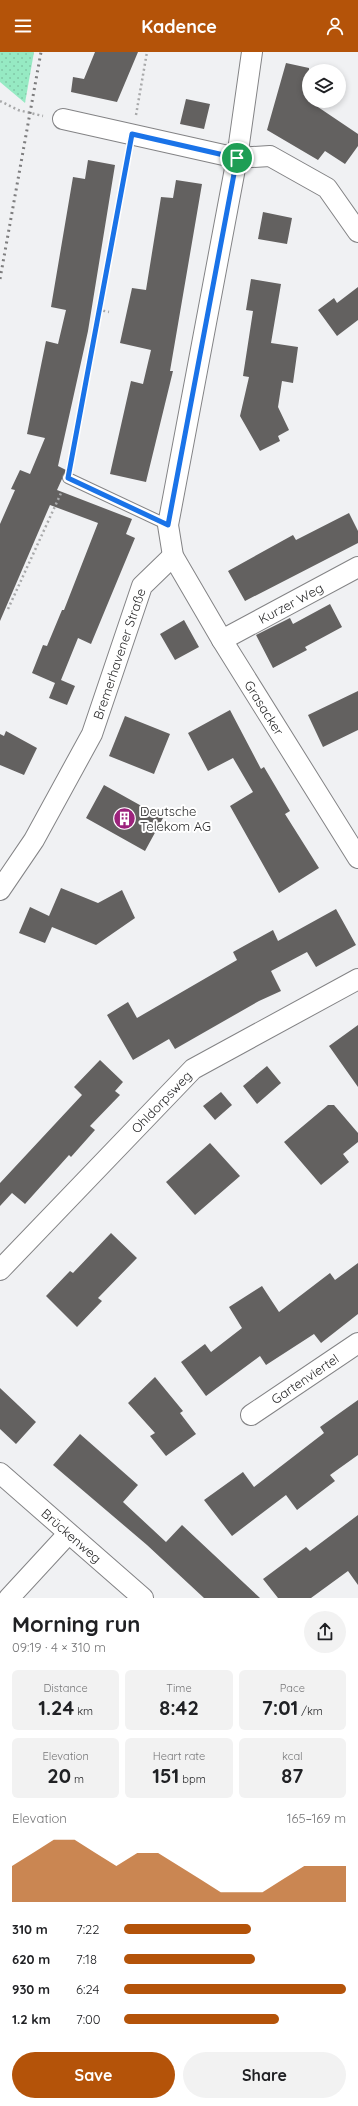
<!DOCTYPE html>
<html lang="en">
<head>
<meta charset="utf-8">
<style>
  body { margin:0; font-family:Quicksand,sans-serif; background:#f2f2f2; color:#202124; height:100vh; display:flex; flex-direction:column; font-size:15px; white-space:nowrap }
  * { box-sizing:border-box; margin:0 }
  p { font-size:13px; color:#757577 }
  .icon { flex:none; width:22px; height:22px; fill:none; stroke:currentColor; stroke-width:2; stroke-linecap:round; stroke-linejoin:round }
  .map { position:relative; height:1546px; overflow:hidden }
  .drawer { display:flex; flex-direction:column; background:#fff; flex:1 }
  .drawer>* { flex:none }
  .tools { position:absolute; left:302px; top:12px; display:grid; gap:8px }
  .tools a { display:grid; place-items:center; width:44px; height:44px; border-radius:50%; background:#fff; box-shadow:0 2px 6px #0003; font-size:20px }
  .pin { position:absolute; display:grid; place-items:center; width:34px; height:34px; color:#fff; margin:-17px; border:2px solid #fff; border-radius:50%; box-shadow:0 1px 4px #0007 }
  .round { display:grid; place-items:center; flex:none; width:42px; height:42px; border-radius:21px; background:#f2f2f2 }
  .summary { display:flex; align-items:center; justify-content:space-between; height:68px; padding:0 12px }
  h1 { font-size:22px; font-weight:700; line-height:30px }
  .stats { display:grid; grid-template-columns:repeat(3,1fr); gap:6px; height:68px; padding:4px 12px }
  .stats div { display:grid; align-content:center; border-radius:6px; background:#f2f2f2; text-align:center }
  .stats b { font-size:20px; font-weight:700 }
  .stats small { font-size:11px; font-weight:400 }
  .stats p { font-size:11px }
  .chart { height:112px; padding:8px 12px }
  .chart p { display:flex; justify-content:space-between }
  .chart svg { width:100%; height:72px; margin-top:4px; fill:#b45309; opacity:.7 }
  .action { display:flex; gap:8px; margin-top:auto; padding:8px 12px }
  .action a { flex:1; height:46px; border-radius:24px; background:#b45309; color:#fff; font-size:16px; font-weight:700; line-height:46px; text-align:center }
  .action a+a { background:#f2f2f2; color:#202124 }
  ul { padding:0 12px; list-style:none; font-size:13px }
  li { display:grid; grid-template-columns:64px 48px 1fr; align-items:center; height:30px }
  li i { height:10px; border-radius:5px; background:#b45309 }
  header { display:flex; justify-content:space-between; align-items:center; height:52px; padding:0 12px; background:#b45309; color:#fff; font-size:18px; font-weight:700 }
  .map>svg:first-child { display:block }
</style>
</head>
<body>
<header><svg class="icon" aria-label="menu" viewBox="0 0 24 24"><path d="M4 6h16M4 12h16M4 18h16"/></svg>Kadence<svg class="icon" aria-label="person" viewBox="0 0 24 24"><circle cx="12" cy="8" r="4"/><path d="M4 21q1-7 8-7t8 7"/></svg></header>
<div class="map">
<svg width="358" height="1546" viewBox="0 0 358 1546">
  <defs>
    <pattern id="green-dots" width="8" height="8" patternUnits="userSpaceOnUse"><rect width="8" height="8" fill="#96eac3"/><path d="M2 2h.1M6 6h.1" fill="none" stroke="#81c9a8" stroke-width="1.8" stroke-linecap="round"/></pattern>
  </defs>
  <rect width="100%" height="100%" fill="#f0f1f3"/>
  <path fill="url(#green-dots)" d="M0,0H34L25,51L0,30Z"/>
  <path fill="#636160" d="M95,0H138L117,50L71,40L73,25L84,27Z
    M286,11L309,16V49L358,82V94L345,112L325,99L318,108L267,78Z
    M186,47L210,52L204,77L180,72Z
    M88,108L115,113L88,279L58,414L66,418L57,438L132,467L126,482L135,486L91,592L78,586L61,628L75,634L67,653L49,646L55,631L32,621L43,593L47,594L62,558H64L98,471L50,453L0,569V472L15,438L11,437L20,418L30,422L45,386L27,382L46,289L58,292L66,258L51,255L73,125L85,127Z
    M176,128L202,132L170,319H173L146,430L110,422L131,329L143,332L151,298L120,291L132,236L146,238L161,145L173,146Z
    M263,160L292,166L287,192L258,187Z
    M251,227L281,232L271,291L298,295L293,331L282,329L278,355L289,378L278,384L280,389L260,399L240,364L249,325L243,324L253,259L246,258Z
    M358,235V268L337,284L318,258L334,246L337,251Z
    M349,461L358,479V491L245,549L228,519L293,483L296,488Z
    M330,552L342,575L305,595L307,598L273,616L256,583L290,566L293,572Z
    M184,568L199,595L175,608L160,582Z
    M358,639V678L323,695L308,663Z
    M230,658L261,717L264,715L290,759L285,762L319,816L279,841L230,754L253,740L233,706L208,719L188,681Z
    M125,664L170,682L154,722L109,704Z
    M6,679L37,696L24,723L0,713V682L4,684Z
    M104,733L163,766L145,799L86,766Z
    M61,836L98,851L122,838L135,866L96,893L52,875L45,891L19,881L30,855L49,864Z
    M336,857L356,893L316,915L307,900L271,919L281,939L259,949L175,997L169,987L133,1008L107,963L128,950L137,966L237,908L233,900L273,878L278,889Z
    M358,973V1035L329,994Z
    M100,1008L123,1030L115,1039L120,1043L90,1074L95,1078L71,1105L69,1103L25,1152L12,1141L0,1154V1131L82,1043L74,1035Z
    M267,1014L281,1031L257,1052L243,1034Z
    M221,1040L232,1053L215,1068L203,1054Z
    M328,1053H334L358,1081V1090L343,1102L349,1110L321,1133L284,1090Z
    M210,1091L240,1124L195,1163L166,1130Z
    M111,1181L137,1206L98,1246L102,1249L77,1275L46,1244L70,1219L73,1221Z
    M358,1211V1262L321,1291L314,1282L266,1313L260,1304L206,1344L181,1310L205,1292L211,1300L242,1276L229,1255L262,1234L279,1260L330,1221L335,1228Z
    M155,1325L183,1359L180,1361L196,1382L166,1404L150,1384L155,1381L128,1351Z
    M0,1336L36,1370L16,1392L0,1377Z
    M358,1348V1403L330,1423L335,1429L297,1458L286,1443L232,1484L204,1448L243,1420L254,1435L324,1381L320,1375Z
    M80,1382L138,1433L123,1450L166,1490L182,1473L260,1546H204L147,1493L53,1413Z
    M358,1463V1533L348,1519L311,1546H278L263,1527L306,1495L310,1499Z"/>
  <g fill="none" stroke-linecap="round" stroke-linejoin="round">
    <defs>
      <path id="lane" d="M68,426L168,473"/>
      <g id="street">
        <path id="s1" d="M252,0L237,106L168,473L173,504L222,588L358,806"/>
        <path d="M63,67L237,106L270,104L327,136L358,180"/>
        <path id="s2" d="M222,588L358,515"/>
        <path id="s3" d="M0,838L34,788L92,682L142,534L173,504"/>
        <path id="s4" d="M0,1218L193,1017L358,927"/>
        <path id="s5" d="M251,1363L358,1291"/>
        <path id="s6" d="M0,1421L143,1546"/>
        <path d="M9,1546L68,1482"/>
      </g>
    </defs>
    <use href="#lane" stroke="#838385" stroke-width="12"/>
    <use href="#street" stroke="#838385" stroke-width="22"/>
    <path stroke="#a8a9aa" stroke-width="2.5" stroke-dasharray="2 3" stroke-linecap="butt" d="M0,49L18,58L43,64
      M136,63L147,0
      M100,258L128,101
      M71,412L100,258L109,260
      M8,557L62,439"/>
    <use href="#lane" stroke="#fff" stroke-width="10"/>
    <use href="#street" stroke="#fff" stroke-width="20"/>
    <path stroke="#7e7e7f" stroke-width="3" stroke-dasharray="2 4" stroke-linecap="butt" d="M0,227L41,0"/>
  </g>
  <g fill="none" stroke-linecap="round" stroke-linejoin="round">
    <defs>
      <path id="route" d="M132,82L237,106L168,473L68,426Z"/>
    </defs>
    <use href="#route" stroke="#fff" stroke-width="8"/>
    <use href="#route" stroke="#1a73e8" stroke-width="5"/>
  </g>
  <defs>
    <symbol id="building-disc" viewBox="-11 -11 22 22"><circle r="9.5" fill="#9c237c" stroke="#fff"/><path d="M-4-6H4V6H1V3H-1V6H-4ZM-2.5-4.3h1.7v1.8h-1.7ZM.8-4.3h1.7v1.8H.8ZM-2.5-1h1.7V.8h-1.7ZM.8-1h1.7V.8H.8Z" fill="#fff"/></symbol>
  </defs>
  <g fill-rule="evenodd">
    <use href="#building-disc" x="112" y="754" width="25" height="25"/>
  </g>
  <g text-anchor="middle" stroke-width="4" stroke-linejoin="round" paint-order="stroke">
    <g font-size="13" fill="#262627" stroke="#fff">
      <text dy="5" stroke="none"><textPath href="#s2" startOffset="78">Kurzer Weg</textPath></text>
      <text dy="5" stroke="none"><textPath href="#s3" startOffset="266">Bremerhavener Straße</textPath></text>
      <text dy="5" stroke="none"><textPath href="#s1" startOffset="689">Grasacker</textPath></text>
      <text dy="5" stroke="none"><textPath href="#s4" startOffset="233">Ohldorpsweg</textPath></text>
      <text dy="5" stroke="none"><textPath href="#s5" startOffset="65">Gartenviertel</textPath></text>
      <text dy="5" stroke="none"><textPath href="#s6" startOffset="95">Brückenweg</textPath></text>
    </g>
    <g font-size="13" fill="#262627" stroke="#fff" text-anchor="start">
      <text x="140" y="764">Deutsche<tspan x="140" dy="15">Telekom AG</tspan></text>
    </g>
  </g>
</svg>
<div class="tools">
<a><svg class="icon" aria-label="layers" viewBox="0 0 24 24"><path d="M12 4l9 5-9 5-9-5zM3 14l9 5 9-5"/></svg></a>
</div>
<div class="pin" style="left:237px;top:106px;background:#1e9e55"><svg class="icon" aria-label="arrive" viewBox="0 0 24 24"><path d="M6 21V4h12l-3 4 3 4H6"/></svg></div>
</div>
<section class="drawer">
<div class="summary"><div><h1>Morning run</h1><p>09:19 · 4 × 310 m</p></div><a class="round"><svg class="icon" aria-label="share" viewBox="0 0 24 24"><path d="M12 15V3M7 8l5-5 5 5M5 13v7h14v-7"/></svg></a></div>
<div class="stats">
<div><p>Distance</p><b>1.24<small> km</small></b></div>
<div><p>Time</p><b>8:42</b></div>
<div><p>Pace</p><b>7:01<small> /km</small></b></div>
</div>
<div class="stats">
<div><p>Elevation</p><b>20<small> m</small></b></div>
<div><p>Heart rate</p><b>151<small> bpm</small></b></div>
<div><p>kcal</p><b>87</b></div>
</div>
<div class="chart"><p><span>Elevation</span>165–169 m</p>
<svg viewBox="0 0 160 44" preserveAspectRatio="none"><path d="M0 44V22L10 14L20 6L30 6L40 14L50 22L60 14L70 14L80 22L90 30L100 38L110 38L120 38L130 30L140 22L150 22L160 22V44z"/></svg>
</div>
<ul>
<li><b>310 m</b>7:22<i style="width:57%"></i></li>
<li><b>620 m</b>7:18<i style="width:59%"></i></li>
<li><b>930 m</b>6:24<i style="width:100%"></i></li>
<li><b>1.2 km</b>7:00<i style="width:70%"></i></li>
</ul>
<div class="action"><a>Save</a><a>Share</a></div>
</section>
</body>
</html>
